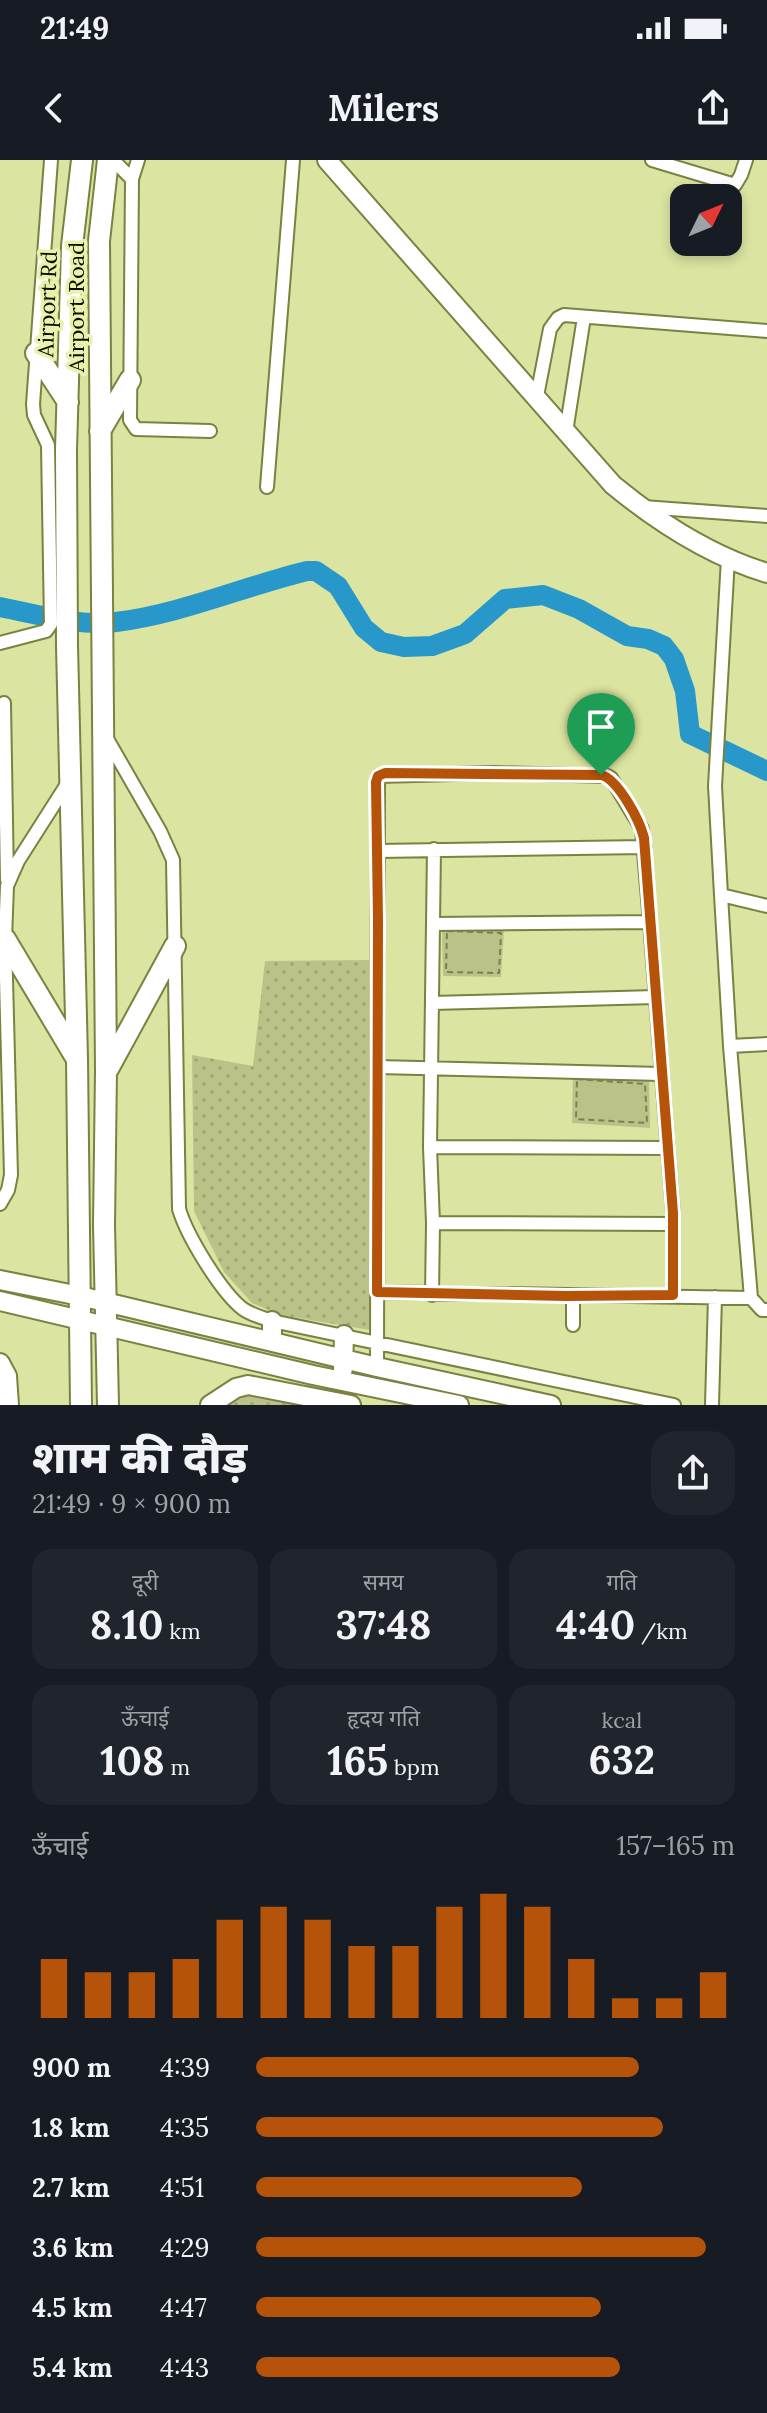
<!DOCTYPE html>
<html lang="hi">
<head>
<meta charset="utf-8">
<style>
  body { margin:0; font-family:Lora,"Noto Sans Devanagari",serif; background:#20242c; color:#f1f3f6; height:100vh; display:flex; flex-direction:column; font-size:30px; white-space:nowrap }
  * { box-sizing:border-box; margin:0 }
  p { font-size:26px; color:#9ea1a6 }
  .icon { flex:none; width:44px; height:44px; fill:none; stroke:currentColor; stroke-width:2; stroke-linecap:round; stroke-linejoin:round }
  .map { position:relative; height:1245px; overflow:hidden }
  .drawer { display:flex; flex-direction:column; background:#171b24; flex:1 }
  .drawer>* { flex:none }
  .needle { width:52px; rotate:47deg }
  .fabs { position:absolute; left:670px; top:24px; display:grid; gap:16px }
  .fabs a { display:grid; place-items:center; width:72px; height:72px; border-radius:16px; background:#171b24; box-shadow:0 4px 12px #0003; font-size:40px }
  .pin { position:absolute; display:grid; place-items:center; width:68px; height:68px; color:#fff; margin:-82px -34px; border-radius:50% 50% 50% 0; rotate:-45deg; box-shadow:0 0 8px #0007 }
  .pin .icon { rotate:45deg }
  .round { display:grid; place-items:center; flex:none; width:84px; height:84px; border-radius:24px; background:#20242c }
  .headline { display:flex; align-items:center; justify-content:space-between; height:136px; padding:0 32px }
  h1 { font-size:44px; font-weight:800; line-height:60px }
  .stats { display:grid; grid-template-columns:repeat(3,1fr); gap:12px; height:136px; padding:8px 32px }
  .stats div { display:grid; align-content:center; border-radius:20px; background:#20242c; text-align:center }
  .stats b { font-size:40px; font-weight:800 }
  .stats small { font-size:22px; font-weight:400 }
  .stats p { font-size:22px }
  .chart { height:224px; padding:16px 32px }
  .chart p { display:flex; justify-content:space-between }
  .chart svg { width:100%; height:144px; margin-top:8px; stroke:#b45309; stroke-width:6 }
  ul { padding:0 32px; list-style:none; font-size:26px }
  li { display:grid; grid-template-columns:128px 96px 1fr; align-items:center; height:60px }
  li i { height:20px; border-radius:10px; background:#b45309 }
  .status { display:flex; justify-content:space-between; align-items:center; height:56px; padding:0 40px; background:#171b24; direction:ltr }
  .status svg { height:22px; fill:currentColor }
  header { display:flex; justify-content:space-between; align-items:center; height:104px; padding:0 32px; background:#171b24; font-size:36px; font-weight:800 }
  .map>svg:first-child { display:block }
</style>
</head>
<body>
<div class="status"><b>21:49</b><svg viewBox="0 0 49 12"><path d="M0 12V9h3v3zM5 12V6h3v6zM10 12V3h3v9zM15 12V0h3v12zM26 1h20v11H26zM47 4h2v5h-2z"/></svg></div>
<header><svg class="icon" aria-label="back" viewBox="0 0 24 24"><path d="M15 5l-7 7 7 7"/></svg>Milers<svg class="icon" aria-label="share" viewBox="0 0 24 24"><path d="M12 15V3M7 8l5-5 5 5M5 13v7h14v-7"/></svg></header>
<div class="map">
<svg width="767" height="1245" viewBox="0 0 767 1245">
  <defs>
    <pattern id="grass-dots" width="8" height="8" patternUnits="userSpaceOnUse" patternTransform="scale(2)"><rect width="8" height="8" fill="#bbc287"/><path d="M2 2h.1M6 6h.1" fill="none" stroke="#a0a673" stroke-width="1.8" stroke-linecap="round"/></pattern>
  </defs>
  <rect width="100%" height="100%" fill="#dce4a1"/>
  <path fill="url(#grass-dots)" d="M369,800L370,1170L280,1155L252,1143L224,1112L194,1051L192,895L253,906L265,801Z
    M248,1233L319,1245H227Z"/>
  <path fill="#bbc287" d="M442,766L504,769L501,817L443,816Z
    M573,916L649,918L650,968L572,963Z"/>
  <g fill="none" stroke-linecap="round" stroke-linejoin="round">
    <path stroke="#2898cb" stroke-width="20" d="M0,447C37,454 78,467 116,462C178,455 245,426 307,411H316L338,426L364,468L381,482L404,487L432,486L465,474L505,439L543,435L579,449L627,476L648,479L664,486L674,499L685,531L690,574L767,611"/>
    <defs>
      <path id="street" d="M113,0L132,19
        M138,0L132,19L130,260L136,269L210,271
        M652,0L735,25L741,15L746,0
        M537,236L550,169L558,158L564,155L767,171
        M566,272L584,157
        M267,327L293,0
        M643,347L767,356
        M728,398L715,626L721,735L767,746
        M0,483L46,471L51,464L48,285L34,255L33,244L51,0
        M4,543L7,720
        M106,577L160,671L173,700L179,1049C187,1076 221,1132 243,1149C252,1155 263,1158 272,1161L674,1245
        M378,691L645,687
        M721,735L730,886L751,1138L762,1150H767
        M433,764L650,762L673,1053V1135
        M432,843L655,837
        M730,886L767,884
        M378,907L661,914
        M430,987L667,988
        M0,1044L8,1030L11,1015L5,779L7,726L18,701L69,621
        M433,1063L673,1064
        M377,1132L751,1138
        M432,1135L433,1063L430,987L434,689
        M573,1136V1165
        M377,1207L378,616L494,613L607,616L611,618L642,669L650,762
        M712,1245L715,1137"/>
      <path id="secondary" d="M327,0L613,325C658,362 711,396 767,413
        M0,1120L80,1136L377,1207L551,1245
        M0,1141L313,1215L459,1245
        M272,1182V1161
        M0,1203L7,1216L9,1245
        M343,1209L344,1175
        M210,1245L236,1228L248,1225L351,1245"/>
      <path id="primary" d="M36,193L68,242
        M100,271L130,220
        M5,779L75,896
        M108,909L175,786
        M81,1245L77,899L67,486L66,290L72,86L82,0
        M108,1245L104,1065L106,911L99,81L108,0"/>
    </defs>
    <use href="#street" stroke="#7b8141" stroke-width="16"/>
    <use href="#secondary" stroke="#7b8141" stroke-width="22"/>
    <use href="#primary" stroke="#7b8141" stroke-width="24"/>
    <path stroke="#7a7f55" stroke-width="2" stroke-dasharray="6 4" stroke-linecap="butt" d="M447,771L501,773L499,813L446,812Z
      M577,919L645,924L647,963L576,959Z"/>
    <use href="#street" stroke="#fff" stroke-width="12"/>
    <use href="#secondary" stroke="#fff" stroke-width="18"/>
    <use href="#primary" stroke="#fff" stroke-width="20"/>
  </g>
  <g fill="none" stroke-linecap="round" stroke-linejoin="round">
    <defs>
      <path id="route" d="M385,613L601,615C618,619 640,661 644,678L673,1053V1135L566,1136L377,1132L378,760L376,622L378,616Z"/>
    </defs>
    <use href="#route" stroke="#fff" stroke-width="16"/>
    <use href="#route" stroke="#b45309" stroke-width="10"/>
  </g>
  <g text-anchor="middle" stroke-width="7" stroke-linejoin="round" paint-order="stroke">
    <g font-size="22" fill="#0c0d00" stroke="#e9f1ad">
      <text transform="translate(47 144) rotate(-88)" y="8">Airport Rd</text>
      <text transform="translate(76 147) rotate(-90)" y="8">Airport Road</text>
    </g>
  </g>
</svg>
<div class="fabs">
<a><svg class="needle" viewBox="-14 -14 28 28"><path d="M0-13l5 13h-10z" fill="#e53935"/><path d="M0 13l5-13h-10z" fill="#9ea1a6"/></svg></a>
</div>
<div class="pin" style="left:601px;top:615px;background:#1e9e55"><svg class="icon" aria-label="arrive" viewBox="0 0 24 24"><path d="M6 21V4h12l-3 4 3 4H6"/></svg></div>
</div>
<section class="drawer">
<div class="headline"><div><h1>शाम की दौड़</h1><p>21:49 · 9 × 900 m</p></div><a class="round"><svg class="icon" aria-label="share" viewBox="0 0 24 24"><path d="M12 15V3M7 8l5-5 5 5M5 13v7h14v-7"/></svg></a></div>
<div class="stats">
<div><p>दूरी</p><b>8.10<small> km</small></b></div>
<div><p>समय</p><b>37:48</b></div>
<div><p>गति</p><b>4:40<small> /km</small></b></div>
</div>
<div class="stats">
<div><p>ऊँचाई</p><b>108<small> m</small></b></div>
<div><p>हृदय गति</p><b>165<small> bpm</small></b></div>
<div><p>kcal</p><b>632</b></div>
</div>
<div class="chart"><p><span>ऊँचाई</span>157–165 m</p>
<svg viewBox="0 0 160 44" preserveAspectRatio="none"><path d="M5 44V26M15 44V30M25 44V30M35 44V26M45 44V14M55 44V10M65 44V14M75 44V22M85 44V22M95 44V10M105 44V6M115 44V10M125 44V26M135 44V38M145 44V38M155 44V30"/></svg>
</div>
<ul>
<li><b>900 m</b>4:39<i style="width:80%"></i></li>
<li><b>1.8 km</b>4:35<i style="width:85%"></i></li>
<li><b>2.7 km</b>4:51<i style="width:68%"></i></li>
<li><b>3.6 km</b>4:29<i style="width:94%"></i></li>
<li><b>4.5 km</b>4:47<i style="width:72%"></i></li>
<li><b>5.4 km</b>4:43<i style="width:76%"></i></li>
</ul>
</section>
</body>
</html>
